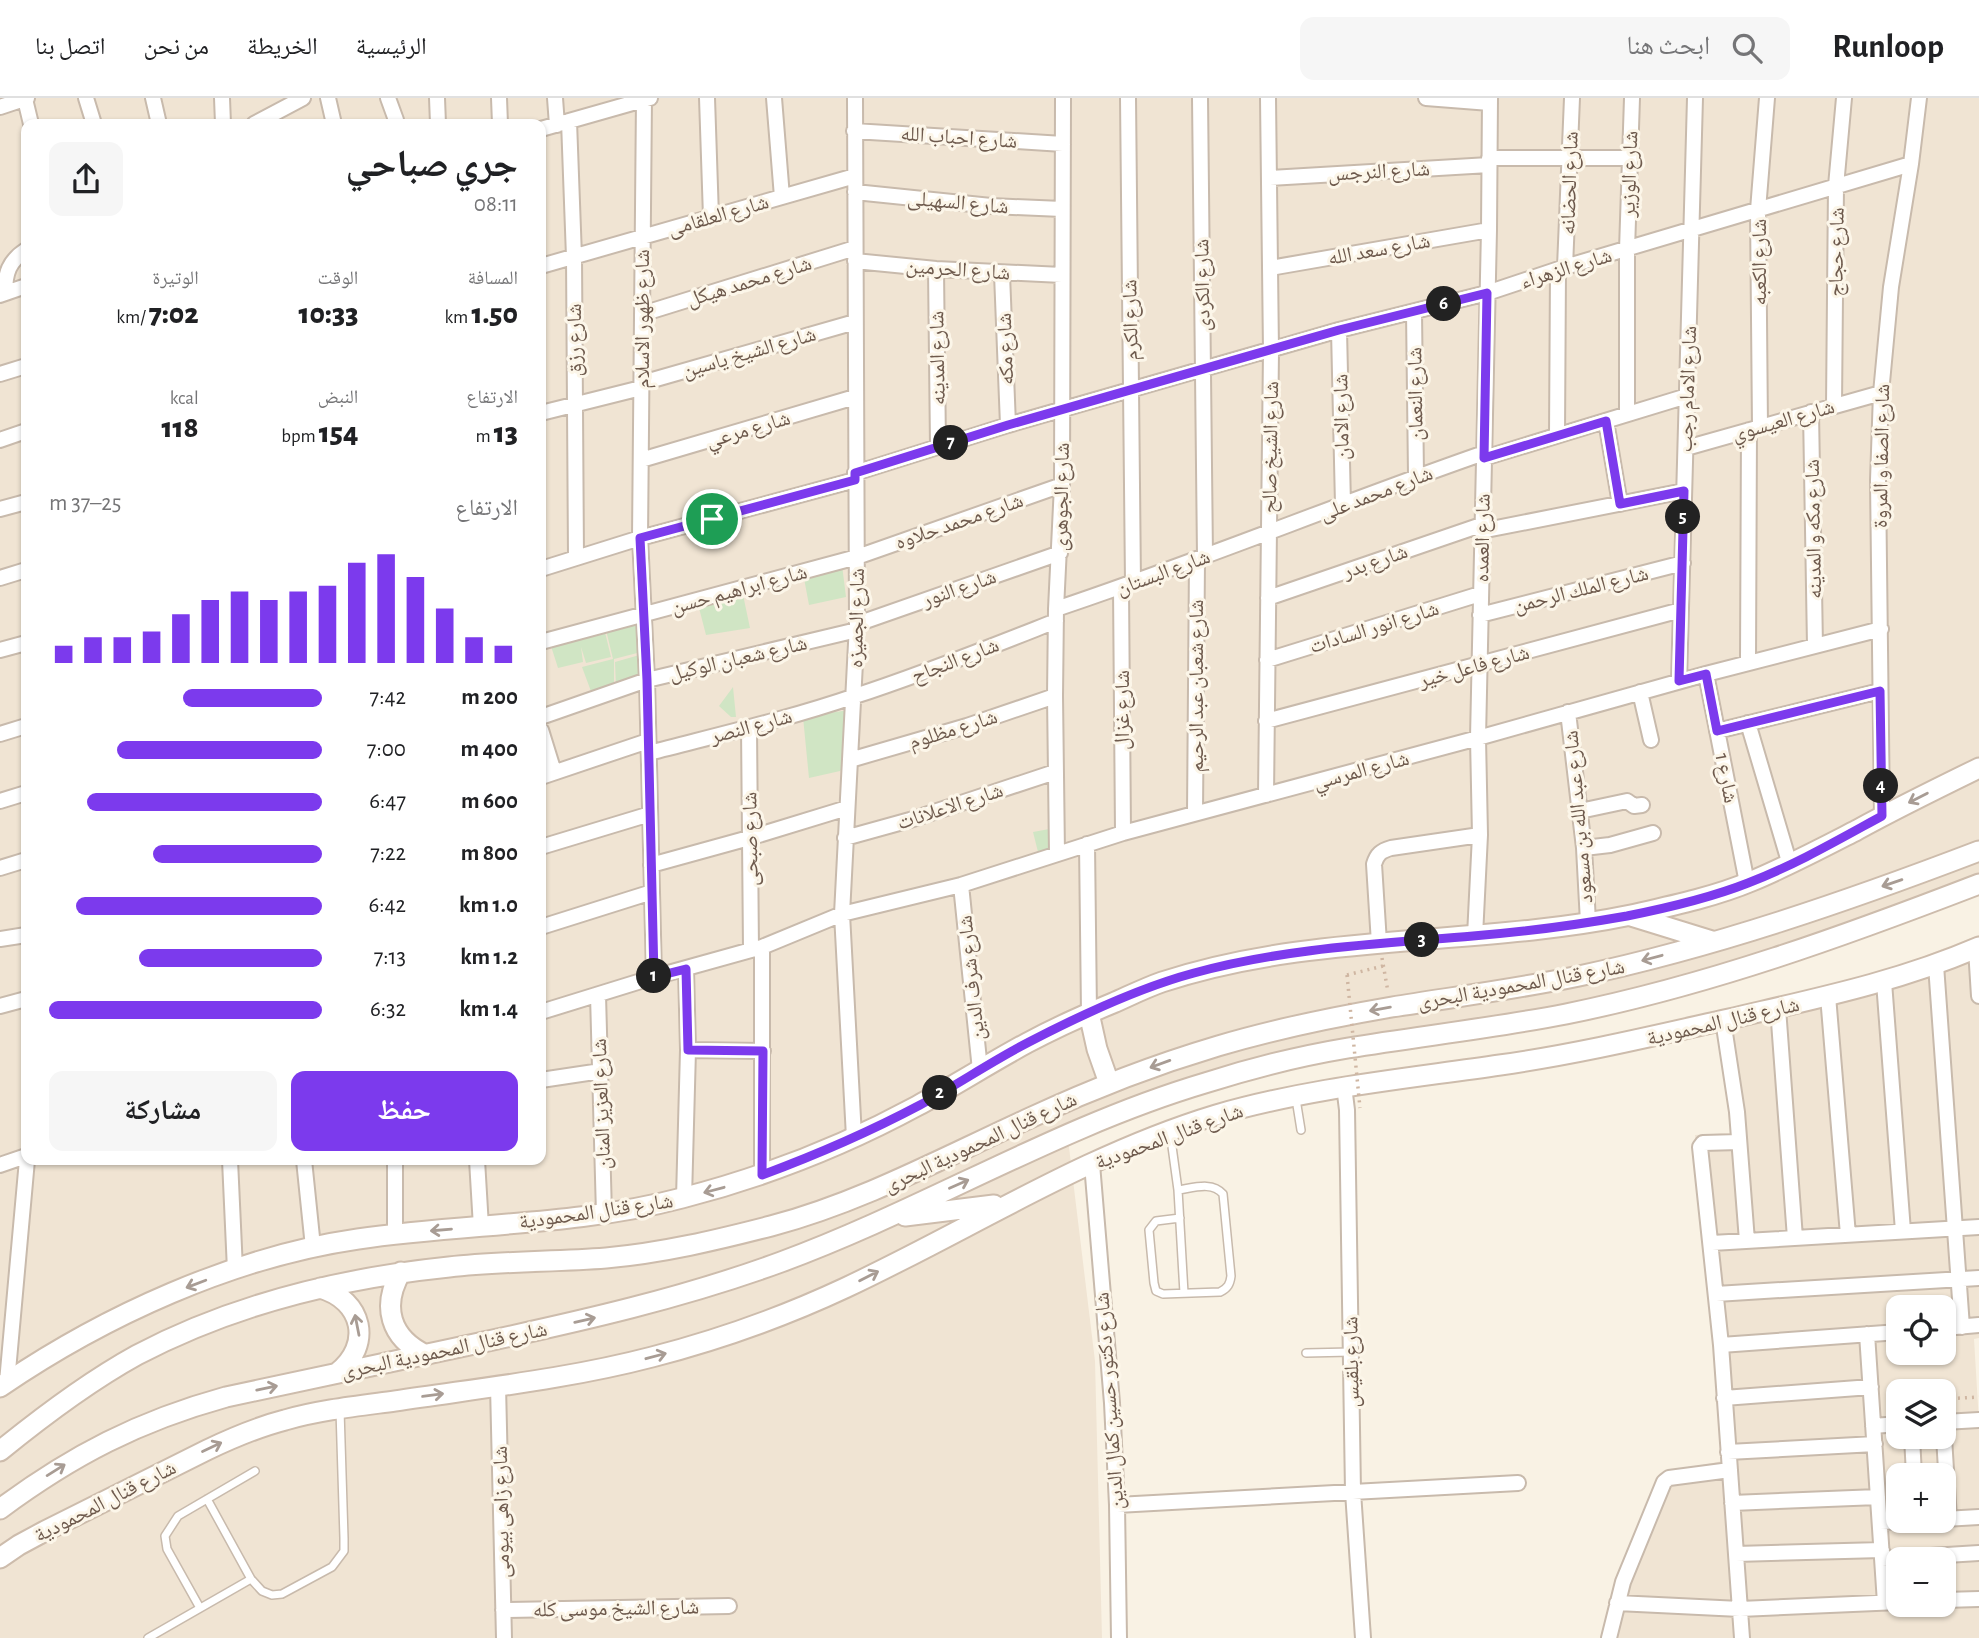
<!DOCTYPE html>
<html lang="ar">
<head>
<meta charset="utf-8">
<style>
  body { margin:0; font-family:"Alegreya Sans","Noto Naskh Arabic",sans-serif; background:#f6f6f6; color:#202124; direction:rtl; height:100vh; display:flex; flex-direction:column; font-size:26px; white-space:nowrap }
  * { box-sizing:border-box; margin:0 }
  p { font-size:23px; color:#757577 }
  .icon { flex:none; width:38px; height:38px; fill:none; stroke:currentColor; stroke-width:2; stroke-linecap:round; stroke-linejoin:round }
  .map { position:relative; flex:1; overflow:hidden; direction:ltr }
  .sheet { position:absolute; left:21px; top:21px; width:525px; height:1046px; display:flex; flex-direction:column; background:#fff; border-radius:14px; box-shadow:0 2px 5px #0004; direction:rtl }
  .sheet>* { flex:none }
  .buttons { position:absolute; left:1886px; top:1197px; display:grid; gap:14px }
  .buttons a { display:grid; place-items:center; width:70px; height:70px; border-radius:14px; background:#fff; box-shadow:0 2px 5px #0004; font-size:35px }
  .pin { position:absolute; display:grid; place-items:center; width:60px; height:60px; color:#fff; margin:-30px; border:4px solid #fff; border-radius:50%; box-shadow:0 2px 7px #0007 }
  .km { position:absolute; width:35px; height:35px; margin:-18px; border-radius:50%; background:#222; color:#fff; font-size:19px; line-height:35px; text-align:center }
  .round { display:grid; place-items:center; flex:none; width:74px; height:74px; border-radius:14px; background:#f6f6f6 }
  .overview { display:flex; align-items:center; justify-content:space-between; height:119px; padding:0 28px }
  h1 { font-size:38px; font-weight:800; line-height:52px }
  .figures { display:grid; grid-template-columns:repeat(3,1fr); gap:10px; height:119px; padding:7px 28px }
  .figures div { display:grid; align-content:center }
  .figures b { font-size:30px; font-weight:800 }
  .figures small { font-size:19px; font-weight:400 }
  .figures p { font-size:19px }
  .chart { height:196px; padding:14px 28px }
  .chart p { display:flex; justify-content:space-between }
  .chart svg { width:100%; height:126px; margin-top:7px; stroke:#7c3aed; stroke-width:6 }
  .primary-button { display:flex; gap:14px; margin-top:auto; padding:14px 28px }
  .primary-button a { flex:1; height:80px; border-radius:14px; background:#7c3aed; color:#fff; font-size:28px; font-weight:800; line-height:80px; text-align:center }
  .primary-button a+a { background:#f6f6f6; color:#202124 }
  ul { padding:0 28px; list-style:none; font-size:23px }
  li { display:grid; grid-template-columns:112px 84px 1fr; align-items:center; height:52px }
  li i { height:18px; border-radius:9px; background:#7c3aed }
  header { display:flex; align-items:center; gap:42px; box-sizing:border-box; height:98px; padding:0 35px; background:#fff; border-bottom:2px solid #e0e0e0 }
  header strong { font-size:33px }
  nav { display:flex; gap:38px; margin-inline-start:auto; font-size:24px }
  .search { width:490px; height:63px; background:#f6f6f6; display:flex; align-items:center; gap:18px; box-sizing:border-box; padding:0 24px; border-radius:14px; color:#757577; font-size:26px }
  .map>svg:first-child { display:block }
</style>
</head>
<body>
<header>
<strong>Runloop</strong>
<div class="search"><svg class="icon" aria-label="search" viewBox="0 0 24 24"><circle cx="10" cy="10" r="6"/><path d="M15 15l6 6"/></svg>ابحث هنا</div>
<nav><a>الرئيسية</a><a>الخريطة</a><a>من نحن</a><a>اتصل بنا</a></nav>
</header>
<div class="map">
<svg width="1979" height="1540" viewBox="0 0 1979 1540">
  <rect width="100%" height="100%" fill="#f9f2e4"/>
  <path fill="#f0e4d3" fill-rule="evenodd" d="M0,0H1979V793L1715,885L1251,975L1068,1041L1095,1263L1102,1540H0ZM26,26H541V1062H26Z
    M1979,837V1240L1974,1241L1979,1324V1540H1603L1615,1481L1660,1375L1723,1363L1695,1037L1731,1035L1717,928L1872,878ZM1899,1209H1944V1255H1899ZM1899,1293H1944V1339H1899ZM1899,1377H1944V1423H1899ZM1899,1461H1944V1507H1899Z"/>
  <path fill="#d0e5c4" d="M842,467L846,499L809,507L803,475Z
    M742,492L750,530L706,537L698,506Z
    M641,522V554L614,561V589L592,596L582,569L613,561L606,532Z
    M604,530L611,559L586,565L581,549L583,564L558,570L550,545Z
    M643,556V580L616,588L615,564Z
    M733,589L736,619H731L719,608Z
    M849,612L846,667L840,673L809,680L803,619Z
    M1060,729L1063,755L1040,762L1033,734Z"/>
  <g fill="none" stroke-linecap="round" stroke-linejoin="round">
    <defs>
      <path id="lane" d="M1296,1001L1301,1032
        M1170,1034L1178,1092L1184,1195
        M1178,1092C1193,1090 1212,1083 1223,1096L1231,1178C1230,1186 1228,1190 1220,1194L1163,1196L1156,1193L1154,1185L1149,1132L1156,1123L1180,1120
        M1306,1255L1351,1254
        M207,1401L251,1481L262,1493L272,1497L282,1496L332,1469L344,1453V1440L340,1312
        M200,1510L167,1451L165,1438L178,1418L255,1373
        M148,1540L251,1481"/>
      <path id="street" d="M86,0L94,26
        M153,0L159,26
        M222,0L223,26
        M328,0L334,26
        M388,0L396,22
        M437,0L438,26
        M499,0L500,26
        M555,0L557,27
        M644,0L640,440L647,582L654,879
        M707,0L711,119
        M774,0L782,99
        M1128,0L1133,485
        M1200,0L1205,459
        M1426,0L1490,5
        M25,1L31,26
        M0,9L27,0
        M569,23L574,159L576,460
        M254,26L303,0
        M541,31L650,0
        M854,33L1063,46
        M1489,60H1630
        M1269,80L1489,67
        M855,94L991,108L1062,111
        M855,163L936,171L1062,177
        M541,168L855,78
        M1565,169L1572,0
        M1270,170L1489,132
        M936,171L938,349
        M1002,176L1008,327
        M5,195C5,175 9,163 26,152
        M0,197L26,188
        M1414,214L1416,378
        M642,216L855,150
        M1339,232L1343,407
        M0,276L26,268
        M642,285L855,224
        M1834,308L1836,88L1844,0
        M1811,314L1815,548
        M541,315L641,290
        M1627,316V152L1632,0
        M1606,323L1620,406
        M1760,329L1758,112L1767,0
        M1557,337L1558,172
        M0,342L26,333
        M1686,350L1881,295
        M1484,360L1687,298
        M641,362L855,299
        M855,375L1008,327L1339,232L1487,195L1565,169L1911,66
        M0,411L26,404
        M1481,433L1684,393
        M541,471L640,440L855,382
        M0,480L26,472
        M1121,490L1123,735
        M1268,500L1481,427
        M1056,511C1200,463 1340,405 1484,355
        M1480,517L1683,465
        M857,526L1060,455
        M541,544L857,459L1062,387
        M0,552L26,545
        M1267,562L1480,496
        M1748,564L1749,332
        M1706,576L1747,785
        M1679,583L1695,0
        M1640,594L1651,642
        M1568,614L1584,750L1588,824
        M541,619L647,582L857,532
        M1266,623L1681,512
        M1748,625L1790,767
        M749,629L751,852
        M541,632L554,674
        M1717,633L1880,593
        M0,636L26,628
        M649,655C718,637 788,621 855,598C923,576 990,549 1056,523
        M850,662L967,628L1055,598
        M541,679L648,643
        M1266,697L1271,253L1268,0
        M0,703L26,695
        M1580,713L1627,703L1634,708L1642,707
        M1195,715L1197,462
        M1882,718L1878,382L1881,295L1891,189L1911,66L1919,0
        M845,740L910,722L1055,674
        M1087,746L1089,915
        M541,749L650,716
        M1584,750L1610,747L1653,735
        M1057,756L1055,598L1056,511L1062,387L1063,0
        M651,767L749,740L847,710
        M0,770L26,762
        M961,787L980,972
        M541,829L652,794
        M1475,838L1480,737L1478,640L1489,132L1490,0
        M0,841L26,837
        M1379,845L1374,766C1377,756 1381,753 1391,750L1480,737
        M762,849V1077
        M1976,851L1979,898
        M1936,867L1962,1229
        M1884,884L1903,1133
        M598,897L604,1116
        M1828,898L1848,1137
        M0,908L26,901
        M1778,910L1795,1140
        M541,914L654,879L762,849L842,816L961,787L1123,735L1478,640L1706,576L1881,531
        M1723,922L1737,1014L1747,1143
        M688,952L763,953
        M541,982L601,973
        M1344,988L1347,1012L1353,1394L1363,1540
        M854,1039L842,816L857,526L855,0
        M1739,1044L1703,1045L1700,1049L1721,1247L1742,1540
        M230,1062L235,1172
        M304,1062L313,1149
        M477,1062L481,1129
        M1092,1066L1112,1305L1117,1407L1119,1540
        M0,1067L26,1058
        M684,1100L688,952L686,871
        M395,1136V1062
        M1712,1145L1979,1129
        M1716,1196L1979,1180
        M1944,1230L1979,1227
        M1867,1236L1885,1505
        M1721,1247L1899,1234
        M7,1284L27,1062
        M498,1288L504,1540
        M1724,1300L1871,1289
        M1944,1324L1979,1322
        M1873,1328L1899,1326
        M1912,1339L1914,1377
        M1944,1339L1949,1421
        M1728,1354L1875,1346
        M1732,1405L1878,1399
        M1117,1407L1518,1385
        M1944,1421L1979,1419
        M1880,1424L1908,1423
        M1736,1456L1882,1452
        M1882,1461L1979,1455
        M1944,1502L1979,1501
        M1617,1505L1740,1511L1899,1504
        M503,1512L729,1508
        M1609,1540L1623,1484L1664,1384L1669,1380L1730,1372"/>
      <path id="secondary" d="M1631,818L1712,843
        M1089,915L1097,951L1109,985
        M905,1118L994,1107
        M401,1174C381,1208 390,1240 426,1257
        M320,1190C363,1202 373,1247 337,1275
        M0,1289C104,1218 233,1159 358,1141C466,1125 576,1128 682,1100C764,1079 843,1048 917,1008C954,988 990,965 1027,945C1055,930 1084,917 1113,905C1129,898 1145,890 1162,884C1313,834 1476,849 1631,817C1671,808 1714,799 1752,783C1788,768 1822,750 1857,732C1897,710 1938,690 1979,670
        M0,1353C43,1318 88,1284 137,1257C232,1207 342,1180 449,1169C501,1163 554,1164 606,1160C662,1155 717,1142 771,1128C862,1104 946,1058 1032,1019C1092,991 1154,967 1218,948C1275,931 1334,919 1392,909C1454,899 1517,891 1579,878C1715,849 1848,803 1979,753
        M0,1411C73,1357 139,1323 226,1299C310,1281 395,1263 479,1245C581,1223 683,1200 781,1164C925,1111 1057,1029 1205,985C1252,970 1300,958 1348,950C1421,938 1494,930 1566,916C1709,887 1844,838 1979,786
        M0,1460L19,1447L45,1433L207,1352C232,1340 258,1329 285,1322C320,1312 358,1308 395,1303C481,1290 568,1281 652,1259C718,1242 783,1219 845,1190C969,1132 1084,1057 1216,1017C1309,990 1405,981 1500,967C1578,956 1653,938 1729,921C1814,901 1898,884 1979,849"/>
    </defs>
    <use href="#lane" stroke="#c8baac" stroke-width="10"/>
    <use href="#street" stroke="#c8baac" stroke-width="18"/>
    <use href="#secondary" stroke="#cdbcac" stroke-width="23"/>
    <path stroke="#cfb6a2" stroke-width="3.5" stroke-dasharray="2 5" stroke-linecap="butt" d="M1382,860L1388,894
      M1347,877L1383,868
      M1944,1301L1979,1299
      M1887,1305L1899,1304"/>
    <use href="#lane" stroke="#fff" stroke-width="7"/>
    <use href="#street" stroke="#fff" stroke-width="14"/>
    <use href="#secondary" stroke="#fff" stroke-width="19"/>
    <path stroke="#cfb6a2" stroke-width="3.5" stroke-dasharray="2 5" stroke-linecap="butt" d="M1347,877L1360,1010"/>
  </g>
  <defs><path id="oneway-shaft" d="M-6 0H5M1.5-3L5.5 0L1.5 3" fill="none" stroke-width="1.6" stroke-linecap="round" stroke-linejoin="round" transform="scale(1.75)"/></defs>
  <g stroke="#a89c94">
    <use href="#oneway-shaft" transform="translate(1918 700) rotate(153)"/>
    <use href="#oneway-shaft" transform="translate(1892 785) rotate(161)"/>
    <use href="#oneway-shaft" transform="translate(1652 860) rotate(165)"/>
    <use href="#oneway-shaft" transform="translate(1380 911) rotate(170)"/>
    <use href="#oneway-shaft" transform="translate(1160 966) rotate(160)"/>
    <use href="#oneway-shaft" transform="translate(959 1086) rotate(-24)"/>
    <use href="#oneway-shaft" transform="translate(714 1092) rotate(165)"/>
    <use href="#oneway-shaft" transform="translate(441 1132) rotate(175)"/>
    <use href="#oneway-shaft" transform="translate(869 1178) rotate(-27)"/>
    <use href="#oneway-shaft" transform="translate(196 1186) rotate(159)"/>
    <use href="#oneway-shaft" transform="translate(585 1222) rotate(-13)"/>
    <use href="#oneway-shaft" transform="translate(357 1227) rotate(-101)"/>
    <use href="#oneway-shaft" transform="translate(656 1258) rotate(-15)"/>
    <use href="#oneway-shaft" transform="translate(267 1290) rotate(-12)"/>
    <use href="#oneway-shaft" transform="translate(433 1297) rotate(-8)"/>
    <use href="#oneway-shaft" transform="translate(212 1349) rotate(-25)"/>
    <use href="#oneway-shaft" transform="translate(56 1372) rotate(-32)"/>
  </g>
  <g fill="none" stroke-linecap="round" stroke-linejoin="round">
    <defs>
      <path id="route" d="M1487,195L1484,360L1606,323L1620,406L1684,393L1679,583L1706,576L1717,633L1880,593L1882,718C1838,742 1795,767 1748,785C1710,800 1667,810 1627,818C1576,827 1524,834 1473,838C1379,846 1285,850 1194,875C1138,890 1081,917 1029,944C992,963 957,987 920,1007C869,1034 816,1057 762,1077L763,953L688,952L686,871L654,879L647,582L640,440L855,382V375L1008,327L1339,232Z"/>
    </defs>
    <use href="#route" stroke="#fff" stroke-width="14"/>
    <use href="#route" stroke="#7c3aed" stroke-width="9"/>
  </g>
  <g text-anchor="middle" stroke-width="6" stroke-linejoin="round" paint-order="stroke">
    <g font-size="21" fill="#6e5a4d" stroke="#fcf6e9">
      <text transform="translate(959 39) rotate(4)" y="7">شارع احباب الله</text>
      <text transform="translate(1379 73) rotate(-3)" y="7">شارع النرجس</text>
      <text transform="translate(1629 76) rotate(-88)" y="7">شارع الوزير</text>
      <text transform="translate(1569 85) rotate(-88)" y="7">شارع الحضانه</text>
      <text transform="translate(958 104) rotate(5)" y="7">شارع السهيلى</text>
      <text transform="translate(718 117) rotate(-16)" y="7">شارع العلقامى</text>
      <text transform="translate(1379 151) rotate(-10)" y="7">شارع سعد الله</text>
      <text transform="translate(1836 154) rotate(-89)" y="7">شارع حجاج</text>
      <text transform="translate(1759 164) rotate(-90)" y="7">شارع الكعبه</text>
      <text transform="translate(1566 170) rotate(-17)" y="7">شارع الزهراء</text>
      <text transform="translate(958 171) rotate(4)" y="7">شارع الحرمين</text>
      <text transform="translate(749 183) rotate(-17)" y="7">شارع محمد هيكل</text>
      <text transform="translate(1202 187) rotate(-91)" y="7">شارع الكردى</text>
      <text transform="translate(642 221) rotate(-90)" y="7">شارع ظهور الاسلام</text>
      <text transform="translate(1130 222) rotate(-91)" y="7">شارع الكرم</text>
      <text transform="translate(574 242) rotate(-90)" y="7">شارع رزق</text>
      <text transform="translate(1005 251) rotate(-92)" y="7">شارع مكه</text>
      <text transform="translate(749 254) rotate(-16)" y="7">شارع الشيخ ياسين</text>
      <text transform="translate(937 260) rotate(-91)" y="7">شارع المدينه</text>
      <text transform="translate(1687 291) rotate(-88)" y="7">شارع الامام رجب</text>
      <text transform="translate(1415 296) rotate(-91)" y="7">شارع النعمان</text>
      <text transform="translate(1341 319) rotate(-91)" y="7">شارع الامان</text>
      <text transform="translate(1783 322) rotate(-16)" y="7">شارع العيسوي</text>
      <text transform="translate(748 331) rotate(-16)" y="7">شارع مرعي</text>
      <text transform="translate(1270 349) rotate(-89)" y="7">شارع الشيخ صالح</text>
      <text transform="translate(1881 358) rotate(-89)" y="7">شارع الصفا و المروة</text>
      <text transform="translate(1376 395) rotate(-21)" y="7">شارع محمد على</text>
      <text transform="translate(1061 399) rotate(-89)" y="7">شارع الجوهرى</text>
      <text transform="translate(959 423) rotate(-19)" y="7">شارع محمد حلاوه</text>
      <text transform="translate(1813 431) rotate(-91)" y="7">شارع مكه و المدينه</text>
      <text transform="translate(1482 440) rotate(-89)" y="7">شارع العمده</text>
      <text transform="translate(1375 463) rotate(-19)" y="7">شارع بدر</text>
      <text transform="translate(1163 474) rotate(-20)" y="7">شارع البستان</text>
      <text transform="translate(959 490) rotate(-19)" y="7">شارع النور</text>
      <text transform="translate(739 491) rotate(-15)" y="7">شارع ابراهيم حسن</text>
      <text transform="translate(1581 491) rotate(-14)" y="7">شارع الملك الرحمن</text>
      <text transform="translate(856 520) rotate(-89)" y="7">شارع الجميزه</text>
      <text transform="translate(1374 529) rotate(-17)" y="7">شارع انور السادات</text>
      <text transform="translate(738 560) rotate(-13)" y="7">شارع شعبان الوكيل</text>
      <text transform="translate(955 562) rotate(-21)" y="7">شارع النجاح</text>
      <text transform="translate(1474 568) rotate(-15)" y="7">شارع فاعل خير</text>
      <text transform="translate(1196 588) rotate(-90)" y="7">شارع شعبان عبد الرحيم</text>
      <text transform="translate(1122 612) rotate(-90)" y="7">شارع غزال</text>
      <text transform="translate(751 628) rotate(-15)" y="7">شارع النصر</text>
      <text transform="translate(953 631) rotate(-17)" y="7">شارع مظلوم</text>
      <text transform="translate(1361 672) rotate(-15)" y="7">شارع المرسي</text>
      <text transform="translate(1727 680) rotate(79)" y="7">شارع 1</text>
      <text transform="translate(950 708) rotate(-18)" y="7">شارع الاعلانات</text>
      <text transform="translate(1578 719) rotate(-95)" y="7">شارع عبد الله بن مسعود</text>
      <text transform="translate(750 741) rotate(-91)" y="7">شارع صبحى</text>
      <text transform="translate(971 880) rotate(-96)" y="7">شارع شرف الدين</text>
      <text transform="translate(1521 886) rotate(-10)" y="7">شارع قنال المحمودية البحرى</text>
      <text transform="translate(1723 923) rotate(-13)" y="7">شارع قنال المحمودية</text>
      <text transform="translate(601 1006) rotate(-92)" y="7">شارع العزيز المنان</text>
      <text transform="translate(1169 1038) rotate(-20)" y="7">شارع قنال المحمودية</text>
      <text transform="translate(980 1044) rotate(-25)" y="7">شارع قنال المحمودية البحرى</text>
      <text transform="translate(596 1113) rotate(-8)" y="7">شارع قنال المحمودية</text>
      <text transform="translate(444 1252) rotate(-12)" y="7">شارع قنال المحمودية البحرى</text>
      <text transform="translate(1351 1264) rotate(-91)" y="7">شارع بلقيس</text>
      <text transform="translate(1109 1303) rotate(-94)" y="7">شارع دكتور حسين كمال الدين</text>
      <text transform="translate(105 1403) rotate(-27)" y="7">شارع قنال المحمودية</text>
      <text transform="translate(501 1414) rotate(-91)" y="7">شارع زاهى بيومى</text>
      <text transform="translate(616 1510) rotate(-1)" y="7">شارع الشيخ موسى كله</text>
    </g>
  </g>
</svg>
<div class="buttons">
<a><svg class="icon" aria-label="locate" viewBox="0 0 24 24"><circle cx="12" cy="12" r="6"/><path d="M12 2v4M12 18v4M2 12h4M18 12h4"/></svg></a>
<a><svg class="icon" aria-label="layers" viewBox="0 0 24 24"><path d="M12 4l9 5-9 5-9-5zM3 14l9 5 9-5"/></svg></a>
<a>+</a>
<a>−</a>
</div>
<div class="pin" style="left:712px;top:421px;background:#1e9e55"><svg class="icon" aria-label="arrive" viewBox="0 0 24 24"><path d="M6 21V4h12l-3 4 3 4H6"/></svg></div>
<b class="km" style="left:654px;top:878px">1</b>
<b class="km" style="left:940px;top:995px">2</b>
<b class="km" style="left:1422px;top:842px">3</b>
<b class="km" style="left:1881px;top:688px">4</b>
<b class="km" style="left:1683px;top:419px">5</b>
<b class="km" style="left:1444px;top:206px">6</b>
<b class="km" style="left:951px;top:345px">7</b>
<section class="sheet">
<div class="overview"><div><h1>جري صباحي</h1><p>08:11</p></div><a class="round"><svg class="icon" aria-label="share" viewBox="0 0 24 24"><path d="M12 15V3M7 8l5-5 5 5M5 13v7h14v-7"/></svg></a></div>
<div class="figures">
<div><p>المسافة</p><b>1.50<small> km</small></b></div>
<div><p>الوقت</p><b>10:33</b></div>
<div><p>الوتيرة</p><b>7:02<small> /km</small></b></div>
</div>
<div class="figures">
<div><p>الارتفاع</p><b>13<small> m</small></b></div>
<div><p>النبض</p><b>154<small> bpm</small></b></div>
<div><p>kcal</p><b>118</b></div>
</div>
<div class="chart"><p><span>الارتفاع</span>25–37 m</p>
<svg viewBox="0 0 160 44" preserveAspectRatio="none"><path d="M5 44V38M15 44V35M25 44V35M35 44V33M45 44V27M55 44V22M65 44V19M75 44V22M85 44V19M95 44V17M105 44V9M115 44V6M125 44V14M135 44V25M145 44V35M155 44V38"/></svg>
</div>
<ul>
<li><b>200 m</b>7:42<i style="width:51%"></i></li>
<li><b>400 m</b>7:00<i style="width:75%"></i></li>
<li><b>600 m</b>6:47<i style="width:86%"></i></li>
<li><b>800 m</b>7:22<i style="width:62%"></i></li>
<li><b>1.0 km</b>6:42<i style="width:90%"></i></li>
<li><b>1.2 km</b>7:13<i style="width:67%"></i></li>
<li><b>1.4 km</b>6:32<i style="width:100%"></i></li>
</ul>
<div class="primary-button"><a>حفظ</a><a>مشاركة</a></div>
</section>
</div>
</body>
</html>
